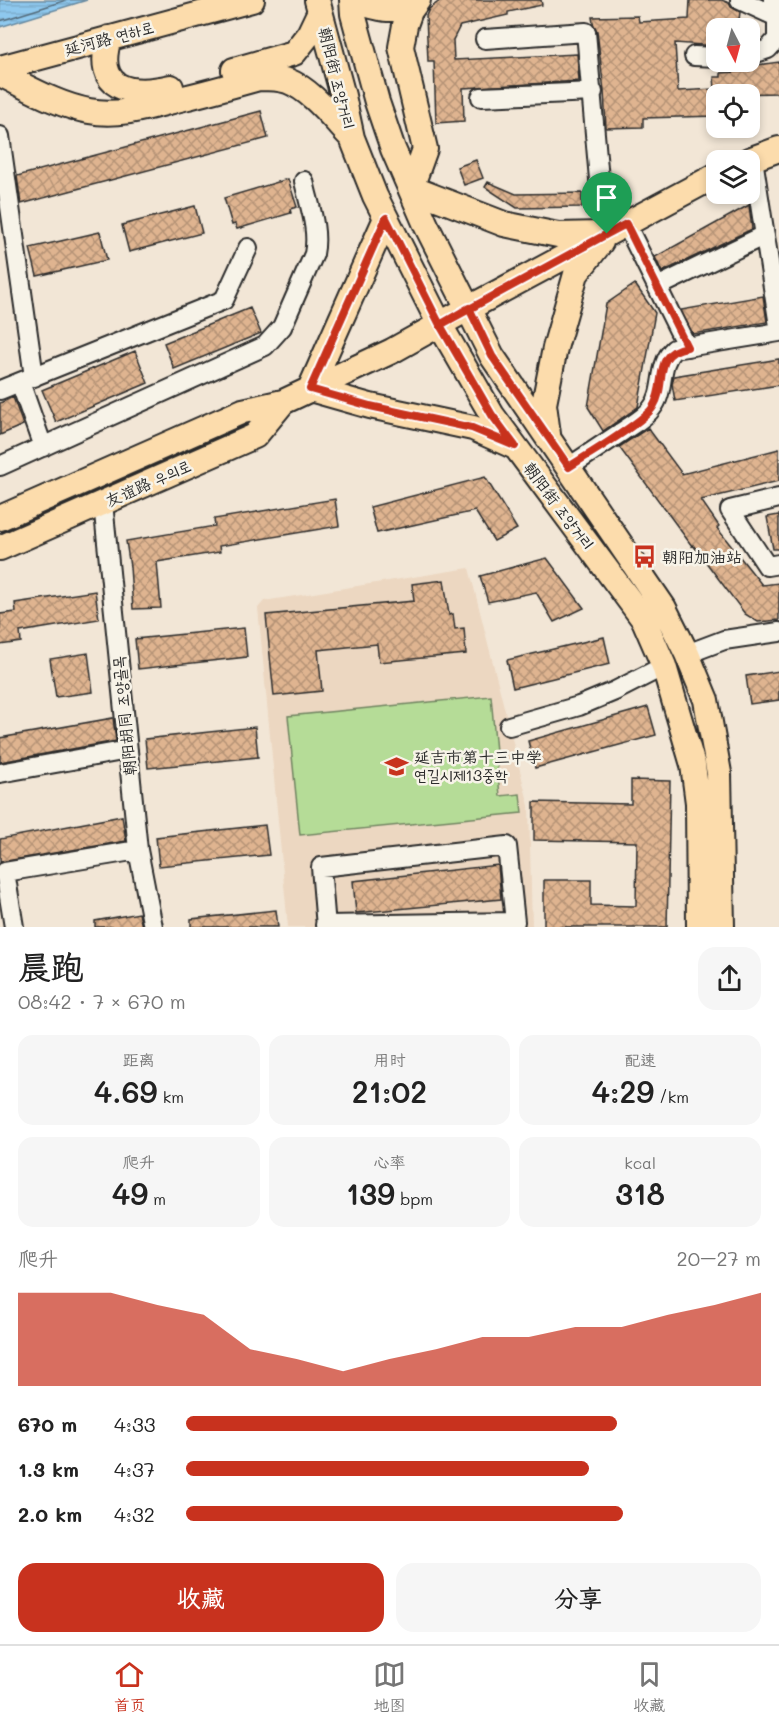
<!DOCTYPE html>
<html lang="zh">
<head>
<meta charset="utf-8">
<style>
  body { margin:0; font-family:Mali,"LXGW WenKai TC","Poor Story",sans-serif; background:#f6f6f6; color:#222; height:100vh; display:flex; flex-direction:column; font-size:22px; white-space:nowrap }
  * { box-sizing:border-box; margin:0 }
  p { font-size:20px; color:#767676 }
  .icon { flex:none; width:33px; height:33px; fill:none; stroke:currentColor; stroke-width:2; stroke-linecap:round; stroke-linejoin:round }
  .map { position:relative; height:927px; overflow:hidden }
  .sheet { display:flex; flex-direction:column; background:#fff; flex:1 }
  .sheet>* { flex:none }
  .needle { width:39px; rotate:174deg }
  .buttons { position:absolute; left:706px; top:18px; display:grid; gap:12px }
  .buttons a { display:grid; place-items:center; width:54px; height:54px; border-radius:12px; background:#fff; box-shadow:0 3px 9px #0003; font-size:30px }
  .pin { position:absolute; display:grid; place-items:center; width:51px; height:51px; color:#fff; margin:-62px -26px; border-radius:50% 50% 50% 0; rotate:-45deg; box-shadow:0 0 6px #0007 }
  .pin .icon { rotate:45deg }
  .round { display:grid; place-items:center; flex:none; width:63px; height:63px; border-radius:18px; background:#f6f6f6 }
  .head { display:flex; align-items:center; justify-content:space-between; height:102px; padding:0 18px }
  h1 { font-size:33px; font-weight:600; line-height:45px }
  .stats { display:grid; grid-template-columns:repeat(3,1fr); gap:9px; height:102px; padding:6px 18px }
  .stats div { display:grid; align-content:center; border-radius:15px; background:#f6f6f6; text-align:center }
  .stats b { font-size:30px; font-weight:600 }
  .stats small { font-size:16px; font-weight:400 }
  .stats p { font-size:16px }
  .chart { height:168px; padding:12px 18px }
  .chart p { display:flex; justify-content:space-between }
  .chart svg { width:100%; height:108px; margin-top:6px; fill:#c8321e; opacity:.7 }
  .primary-button { display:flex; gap:12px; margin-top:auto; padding:12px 18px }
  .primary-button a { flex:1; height:69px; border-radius:18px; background:#c8321e; color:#fff; font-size:24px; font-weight:600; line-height:69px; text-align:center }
  .primary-button a+a { background:#f6f6f6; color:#222 }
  ul { padding:0 18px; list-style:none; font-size:20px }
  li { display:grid; grid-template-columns:96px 72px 1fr; align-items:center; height:45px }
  li i { height:15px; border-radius:8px; background:#c8321e }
  .tabs { display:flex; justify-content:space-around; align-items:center; height:84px; border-top:2px solid #e0e0e0; background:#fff; font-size:16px; color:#767676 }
  .tabs a { display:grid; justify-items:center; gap:3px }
  .tabs .selected { color:#c8321e }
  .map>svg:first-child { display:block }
</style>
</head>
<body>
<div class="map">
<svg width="779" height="927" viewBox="0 0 779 927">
  <defs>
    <pattern id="water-rules" width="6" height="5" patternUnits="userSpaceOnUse" patternTransform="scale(1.5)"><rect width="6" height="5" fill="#8ec8ee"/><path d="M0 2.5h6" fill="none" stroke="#7baccc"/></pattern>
    <pattern id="building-cross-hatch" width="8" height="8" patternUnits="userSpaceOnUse" patternTransform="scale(1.5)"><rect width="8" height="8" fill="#dfb490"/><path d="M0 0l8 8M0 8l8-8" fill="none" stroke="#b59376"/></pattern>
  </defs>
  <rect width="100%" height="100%" fill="#f2e6d6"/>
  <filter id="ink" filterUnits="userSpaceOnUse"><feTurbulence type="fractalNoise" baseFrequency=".0167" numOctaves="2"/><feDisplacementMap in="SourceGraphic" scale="12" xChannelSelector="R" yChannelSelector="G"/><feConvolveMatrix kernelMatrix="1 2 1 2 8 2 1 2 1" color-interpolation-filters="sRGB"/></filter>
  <g filter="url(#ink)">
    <path fill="#ecd7c1" d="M469,568L529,806L532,927H288L258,608L264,601Z"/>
    <path fill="#b5dc97" stroke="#708461" stroke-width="1.5" d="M491,696L500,796L520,794L522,813L300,835L288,716Z"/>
    <path fill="url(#water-rules)" stroke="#6689a0" stroke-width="1.5" d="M0,0H87L0,27Z"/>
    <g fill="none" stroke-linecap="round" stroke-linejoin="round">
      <path stroke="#536a79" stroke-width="1.5" d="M0,21L67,0"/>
    </g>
    <path fill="url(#building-cross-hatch)" stroke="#2b2b2b" stroke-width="1.5" d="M441,0H541L542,5L508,12V15L460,26L453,40L454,60L577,54L579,81L463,88L464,121L436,123L434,61H428L426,16L429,9Z
      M690,0H722L729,3L731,7L740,12L738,28H717V46L675,43L678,91L715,89L714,77H721V73L750,71V66L779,62V93L717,94V116L643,118V127L606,128L604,91L597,31L593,23L592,17L638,16L639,22L689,19Z
      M261,111L268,138L21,204L17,176Z
      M476,160L483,178L464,185L457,167Z
      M288,179L297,207L290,209L291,213L237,229L235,224L232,225L224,198Z
      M488,182L516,194L582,193V207L517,208L485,187Z
      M749,205L752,229L662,272L655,257Z
      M195,206L202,233L129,252L122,225Z
      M100,232L107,260L37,276L30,248Z
      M635,284L655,313L638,407L603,431L588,407L606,304Z
      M763,296L767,322L693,334L681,310Z
      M250,308L261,333L174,369L164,343Z
      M135,351L148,383L56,422L42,390Z
      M779,359V385L675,401L672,384L674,376Z
      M13,397L23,425L0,435V403Z
      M648,428L682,474L779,449V481L701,500L719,526L717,528L762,585L779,583V620L758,622L745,614L693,545L692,546L619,447Z
      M485,477L517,529L494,541L475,511L377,533L370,507Z
      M335,499L339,526L219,546L220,552L157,562L161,608L133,609L130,567L126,541L215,526L214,519Z
      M779,515V549H773L767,517Z
      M547,558L584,608L554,622L536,592L488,602L480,576Z
      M444,580L449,615L453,614L455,629L464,628L466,654L379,662L377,644L318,650L322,691L274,696L266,615L414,601L412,584Z
      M95,591L99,619L20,632L21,642L0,645V614L16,612L15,603Z
      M244,628L247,657L138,669L135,639Z
      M604,637L610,664L513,688L507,660Z
      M88,653L93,692L56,697L50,659Z
      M779,671V700L750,704L746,676Z
      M648,707L656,735L535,768L528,741Z
      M113,718L116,741L0,762V738Z
      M255,727L258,757L148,768L145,739Z
      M631,780L670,781L667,927H544V880H591V905L636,906L637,842L534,840V802L631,804Z
      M122,816L126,841L0,862V839Z
      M265,825L269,855L159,866L156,837Z
      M498,865L501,899L356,913L353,881Z
      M276,910L278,927H191V919Z
      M139,913L142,927H95V921Z"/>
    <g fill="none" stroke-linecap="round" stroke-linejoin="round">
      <defs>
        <path id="minor" d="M740,0L779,18
          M485,39L586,32L601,202L607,234
          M750,55L768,49L777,39V18L773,0
          M694,56L717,57
          M481,97L593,92
          M0,136L34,377
          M753,159L779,326
          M626,224L687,347
          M657,287L765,235
          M20,382L43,447
          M0,390L224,300L248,248
          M0,466L265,346L282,327L314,254C319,229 309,205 304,181
          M569,467C587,455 605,443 623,431C633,424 645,418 652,408C666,391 657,365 674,349L779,332
          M779,498L730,510L767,566L779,564
          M103,503L138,850L153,927
          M687,654L724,640L779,632
          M509,726L579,706L615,691L664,666
          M0,773L128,750
          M325,925L515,922L507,846L321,867L326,927
          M14,927L5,872L138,850"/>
        <path id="major" d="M317,0L343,96L352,138L375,196L440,325L492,415L644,620L664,666L693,765L698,803L699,927
          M352,0L353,14L377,102L393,149L426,225L492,356L664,608L687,654L706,700L719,773L722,927
          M352,0C377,8 389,13 414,5
          M109,38C93,91 131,96 171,87
          M0,68L252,0
          M234,70L294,53L309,34L320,11
          M0,74C29,88 57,105 89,111C121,117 152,106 184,98C209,92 234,85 259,78C269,78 278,78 288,81C313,91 333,119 352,138
          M749,160L779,149
          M411,188L504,224L558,235L601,234
          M411,188L425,149L401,47L405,25L410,11L418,0
          M386,218L310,389L370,406L473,428L513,446
          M548,434L544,404L555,348L576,274L601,242
          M0,518L243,411L283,402L392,351L469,308L717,175
          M0,548L255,436L283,402"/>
      </defs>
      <use href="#minor" stroke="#2b2b2b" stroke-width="22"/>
      <use href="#major" stroke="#2b2b2b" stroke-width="28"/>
      <use href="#minor" stroke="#f7f3e8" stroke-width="18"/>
      <use href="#major" stroke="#fcdcac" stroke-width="24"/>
    </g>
  </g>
  <g fill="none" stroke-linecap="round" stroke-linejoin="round" filter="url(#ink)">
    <defs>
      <path id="route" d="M607,234L440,325L386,218L310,389L370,406L472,428L515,446L492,415L440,325L469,308L492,356L569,467C587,455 644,422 653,407C668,384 651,353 687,347L626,224L607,234"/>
    </defs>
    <use href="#route" stroke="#fff" stroke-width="12"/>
    <use href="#route" stroke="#c8321e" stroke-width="8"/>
  </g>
  <defs>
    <symbol id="bus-bare" viewBox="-9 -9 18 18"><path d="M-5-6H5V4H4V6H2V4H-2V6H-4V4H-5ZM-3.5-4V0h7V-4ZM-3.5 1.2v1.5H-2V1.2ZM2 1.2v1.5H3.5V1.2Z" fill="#c8321e" stroke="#f7f3e8" stroke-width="2.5" paint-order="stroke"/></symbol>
    <symbol id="school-bare" viewBox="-9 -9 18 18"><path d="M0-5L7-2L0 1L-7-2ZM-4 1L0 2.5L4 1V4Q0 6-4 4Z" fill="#c8321e" stroke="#f7f3e8" stroke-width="2.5" paint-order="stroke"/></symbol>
  </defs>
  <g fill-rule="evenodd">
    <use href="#bus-bare" x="628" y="540" width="33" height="33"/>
    <use href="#school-bare" x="380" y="750" width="33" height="33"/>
  </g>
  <g text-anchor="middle" stroke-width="5" stroke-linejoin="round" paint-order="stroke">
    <g font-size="16" fill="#2b2b2b" stroke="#f7f3e8">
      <text transform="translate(109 38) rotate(-15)" y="6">延河路 연하로</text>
      <text transform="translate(337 78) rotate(76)" y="6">朝阳街 조양거리</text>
      <text transform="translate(148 483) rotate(-24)" y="6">友谊路 우의로</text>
      <text transform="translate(559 506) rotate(53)" y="6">朝阳街 조양거리</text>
      <text transform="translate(124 716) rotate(-96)" y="6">朝阳胡同 조양골목</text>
    </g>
    <g font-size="16" fill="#2b2b2b" stroke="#f7f3e8" text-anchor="start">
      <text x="662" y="563">朝阳加油站</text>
      <text x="414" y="763">延吉市第十三中学<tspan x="414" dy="18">연길시제13중학</tspan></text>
    </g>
  </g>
</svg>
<div class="buttons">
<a><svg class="needle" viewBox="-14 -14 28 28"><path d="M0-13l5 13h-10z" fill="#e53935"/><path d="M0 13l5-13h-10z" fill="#767676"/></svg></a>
<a><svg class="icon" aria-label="locate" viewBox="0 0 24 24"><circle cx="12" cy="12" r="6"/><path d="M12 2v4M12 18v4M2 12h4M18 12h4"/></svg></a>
<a><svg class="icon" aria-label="layers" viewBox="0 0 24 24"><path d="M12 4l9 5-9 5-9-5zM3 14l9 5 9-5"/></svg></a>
</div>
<div class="pin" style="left:607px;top:234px;background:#1e9e55"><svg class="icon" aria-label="arrive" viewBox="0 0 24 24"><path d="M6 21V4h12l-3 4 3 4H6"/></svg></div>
</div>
<section class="sheet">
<div class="head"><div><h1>晨跑</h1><p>08:42 · 7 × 670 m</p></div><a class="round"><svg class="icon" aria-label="share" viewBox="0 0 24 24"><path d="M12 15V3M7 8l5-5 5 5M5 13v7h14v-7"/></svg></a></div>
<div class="stats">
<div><p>距离</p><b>4.69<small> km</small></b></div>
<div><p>用时</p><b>21:02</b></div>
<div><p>配速</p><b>4:29<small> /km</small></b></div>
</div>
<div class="stats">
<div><p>爬升</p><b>49<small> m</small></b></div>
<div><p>心率</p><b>139<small> bpm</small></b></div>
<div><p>kcal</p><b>318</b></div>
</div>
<div class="chart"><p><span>爬升</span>20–27 m</p>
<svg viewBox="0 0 160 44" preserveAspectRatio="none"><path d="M0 44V6L10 6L20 6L30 11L40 15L50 29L60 33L70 38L80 33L90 29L100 24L110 24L120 20L130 20L140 15L150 11L160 6V44z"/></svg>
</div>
<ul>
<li><b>670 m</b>4:33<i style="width:75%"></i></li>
<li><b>1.3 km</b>4:37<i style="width:70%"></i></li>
<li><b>2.0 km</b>4:32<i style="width:76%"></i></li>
</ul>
<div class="primary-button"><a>收藏</a><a>分享</a></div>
</section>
<nav class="tabs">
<a class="selected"><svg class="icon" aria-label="home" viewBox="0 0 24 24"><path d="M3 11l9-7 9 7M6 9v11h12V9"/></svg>首页</a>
<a><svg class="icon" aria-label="map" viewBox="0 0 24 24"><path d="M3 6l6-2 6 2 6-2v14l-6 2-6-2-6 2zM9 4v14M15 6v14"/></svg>地图</a>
<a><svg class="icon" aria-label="saved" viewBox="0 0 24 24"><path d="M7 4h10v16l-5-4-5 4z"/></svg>收藏</a>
</nav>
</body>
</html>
